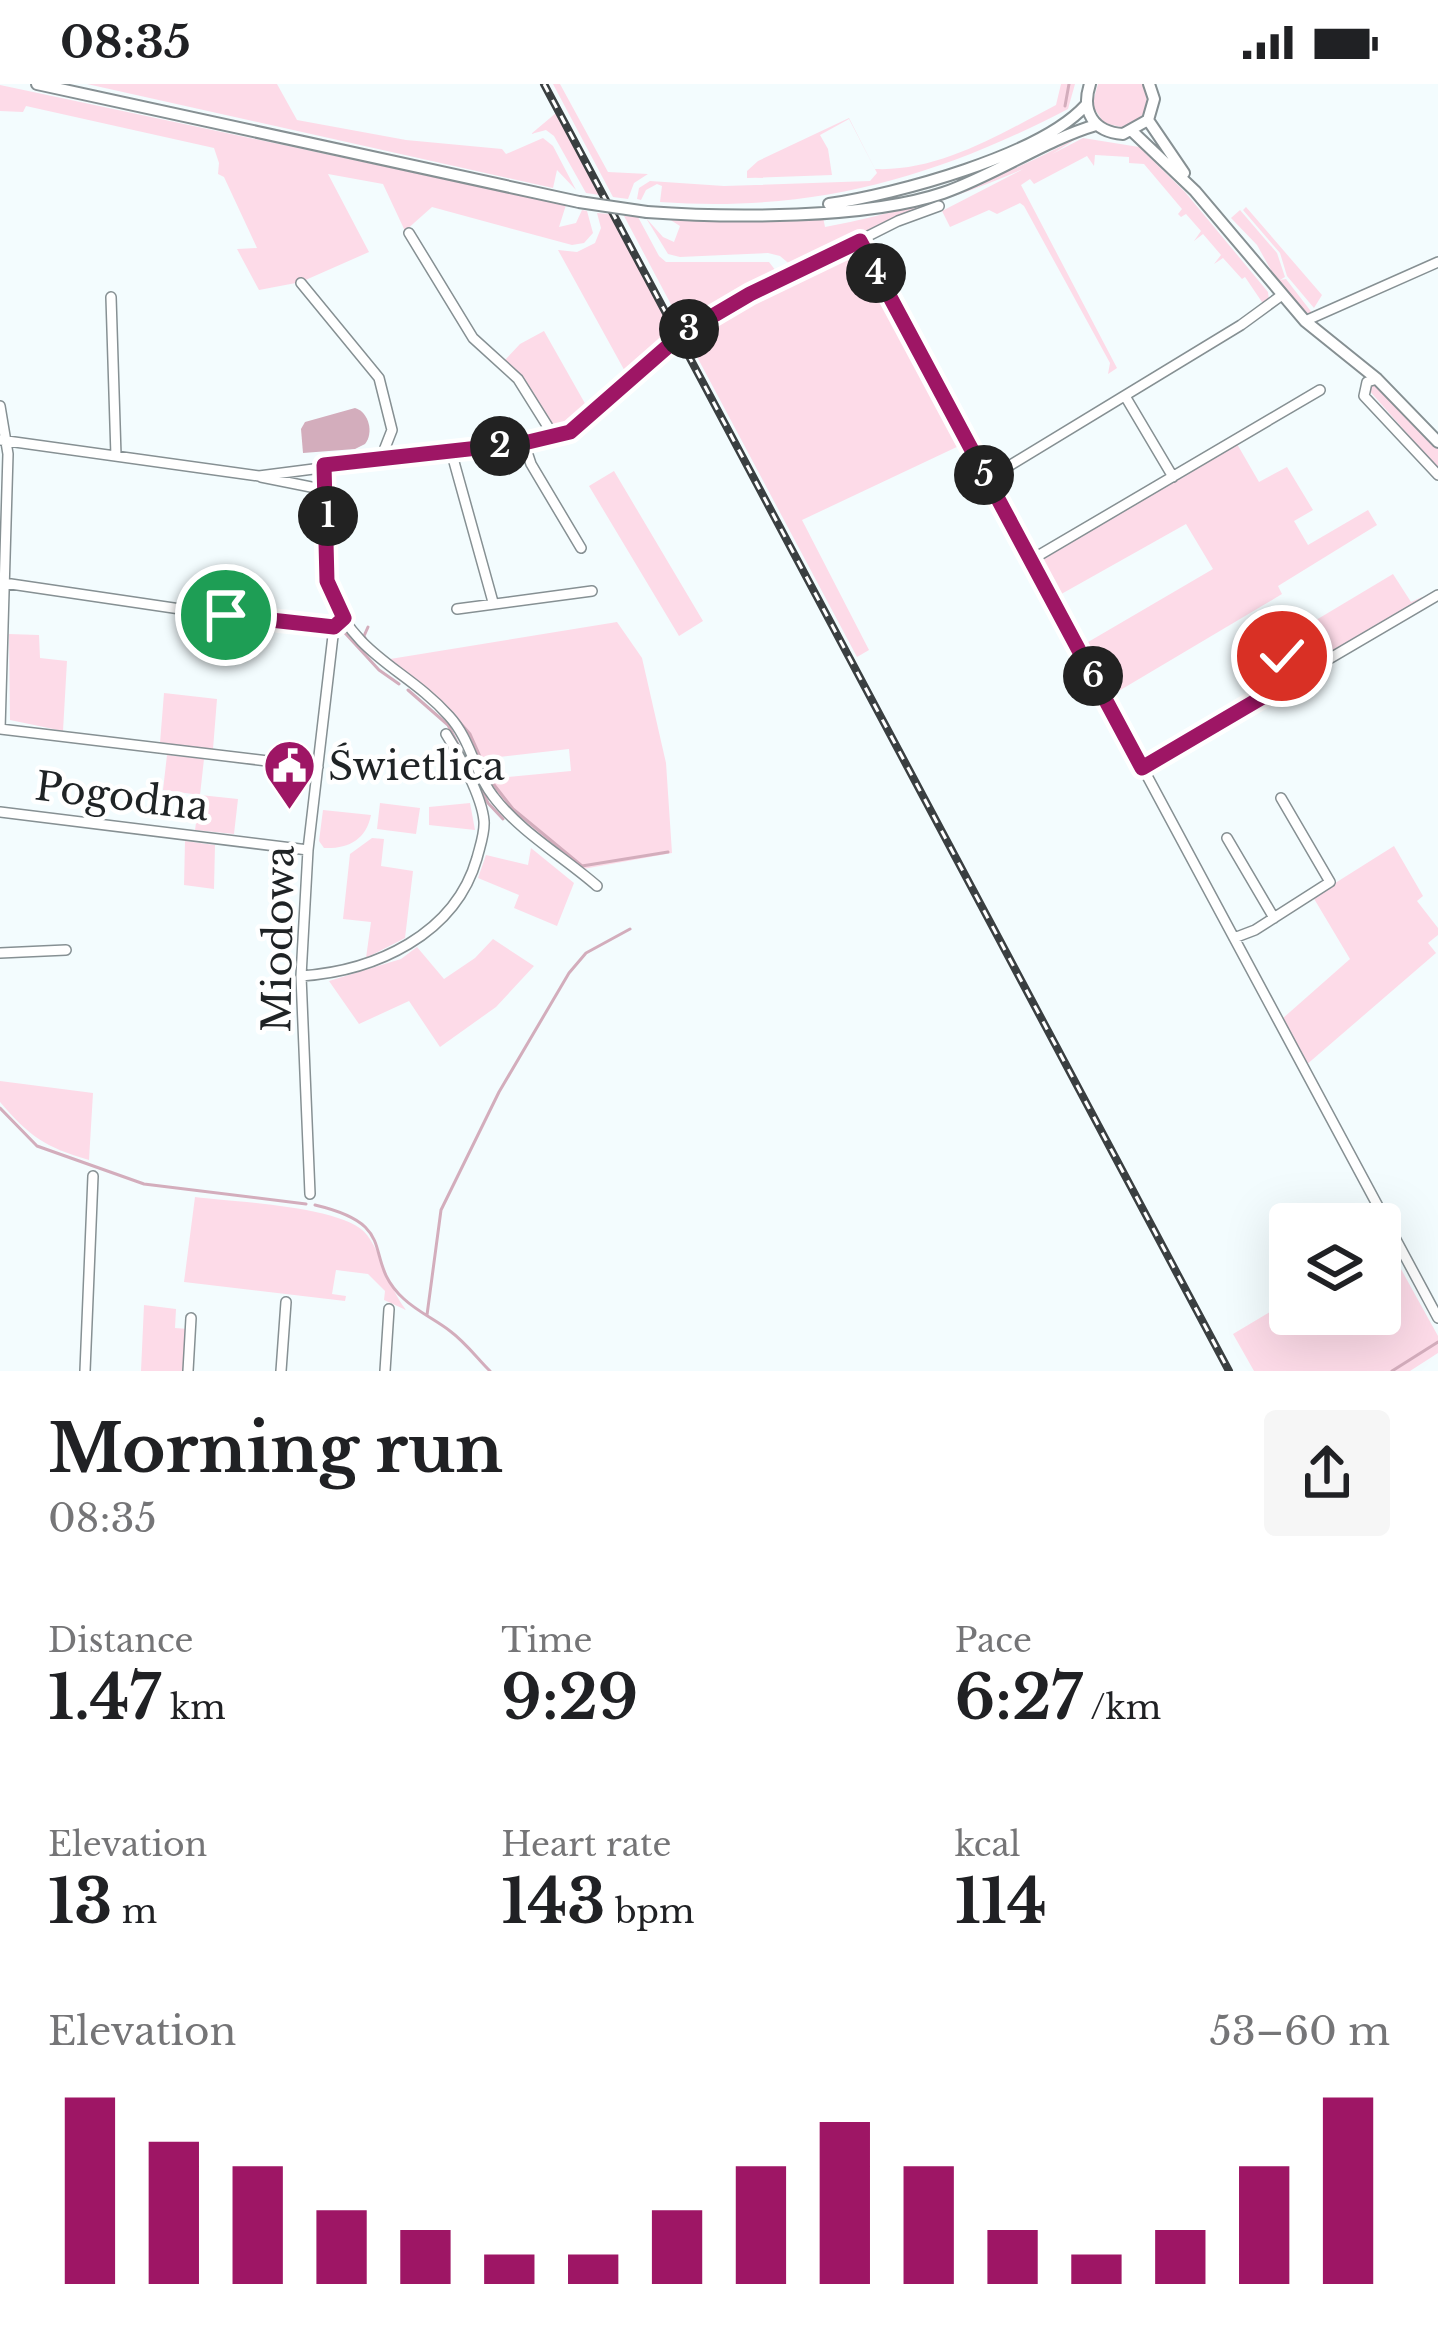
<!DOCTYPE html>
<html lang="en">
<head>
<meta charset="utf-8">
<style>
  body { margin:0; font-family:"Libre Baskerville",serif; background:#f6f6f6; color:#202124; height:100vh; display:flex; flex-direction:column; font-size:45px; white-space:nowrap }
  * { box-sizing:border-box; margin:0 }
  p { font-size:39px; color:#757577 }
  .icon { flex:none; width:66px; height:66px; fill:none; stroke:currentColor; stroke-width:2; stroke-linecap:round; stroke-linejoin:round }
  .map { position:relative; height:1287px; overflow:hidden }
  .drawer { display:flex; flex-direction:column; background:#fff; flex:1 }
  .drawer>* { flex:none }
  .fabs { position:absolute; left:1269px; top:1119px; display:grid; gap:24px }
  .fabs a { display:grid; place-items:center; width:132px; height:132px; border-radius:12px; background:#fff; box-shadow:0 12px 48px #0002; font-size:60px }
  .pin { position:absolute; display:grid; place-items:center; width:102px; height:102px; color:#fff; margin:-51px; border:6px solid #fff; border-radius:50%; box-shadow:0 3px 12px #0007 }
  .km { position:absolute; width:60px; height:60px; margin:-30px; border-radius:50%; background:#222; color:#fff; font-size:33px; line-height:60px; text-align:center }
  .round { display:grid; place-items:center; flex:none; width:126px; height:126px; border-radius:12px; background:#f6f6f6 }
  .head { display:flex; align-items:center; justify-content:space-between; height:204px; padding:0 48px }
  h1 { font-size:66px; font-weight:800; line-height:90px }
  .stats { display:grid; grid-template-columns:repeat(3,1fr); gap:18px; height:204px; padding:12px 48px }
  .stats div { display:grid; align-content:center }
  .stats b { font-size:60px; font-weight:800 }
  .stats small { font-size:33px; font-weight:400 }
  .stats p { font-size:33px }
  .chart { height:336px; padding:24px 48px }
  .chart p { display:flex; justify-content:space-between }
  .chart svg { width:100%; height:216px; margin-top:12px; stroke:#9e1665; stroke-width:6 }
  .status { display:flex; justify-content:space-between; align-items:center; height:84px; padding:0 60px; background:#fff; direction:ltr }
  .status svg { height:33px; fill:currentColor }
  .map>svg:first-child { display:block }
</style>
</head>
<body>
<div class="status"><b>08:35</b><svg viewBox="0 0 49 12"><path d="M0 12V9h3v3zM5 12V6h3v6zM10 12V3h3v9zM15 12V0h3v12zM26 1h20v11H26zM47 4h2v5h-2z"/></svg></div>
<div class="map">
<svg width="1438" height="1287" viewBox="0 0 1438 1287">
  <rect width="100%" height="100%" fill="#f3fcfe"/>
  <path fill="#fddbe8" d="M87,0H277L297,36L406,56L502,65L506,70L543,54L553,62L576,106L557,86L553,104Z
    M553,0H560L608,88L648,90L634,99L628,115L613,113Z
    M1061,0H1075L1068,25C935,94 812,129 660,118L662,102L657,100L646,106L641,116L637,115L639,104L650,97L724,102L870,97L877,89L849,35L820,51L828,65L832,91L747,94V87L758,77L849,34L875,85C939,88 1000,50 1056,21Z
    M1098,0H1142C1153,21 1144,35 1125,44L1104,39L1092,21Z
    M0,1L566,121L559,143L576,139L582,126L587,127L593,149L584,159L572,161L432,123L405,147L383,100L328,90L369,168L301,198L259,206L237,165L257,164L224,93L218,90L219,79L214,64L26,22L23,28L0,27Z
    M556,29L600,111L586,109L554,52L546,46L531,50Z
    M1078,53C1025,93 954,109 893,136C859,151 827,171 793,183L780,172L768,169L680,173L668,170L646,134L663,153L674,158L680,142L669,135L823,133L825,143C915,126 998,97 1078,53Z
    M1083,54L1139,63L1185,108L1268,208L1269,216L1264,221L1245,193L1242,195L1223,174L1214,180L1221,171L1203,150L1194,157L1201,147L1186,130L1181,133L1178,130L1182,125L1144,80L1129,79V73L1095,71L1094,82L1087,72L1034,100L1030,95L1021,101L1117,284L1108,290L1110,279L1024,122L1020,119L997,130L989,126L950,143L942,127Z
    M1246,123L1322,211L1314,224L1287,192L1280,169L1243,126Z
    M1240,126L1277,169L1285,193L1280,196L1286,195L1313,230L1308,233L1277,197L1257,161L1231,134Z
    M597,129L610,130L673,250L627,291L558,166L577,168L595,159L601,144Z
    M624,132L638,133L659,172L666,178H769L776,187L774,194L683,243Z
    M843,173L862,176L943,334L961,361L802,436L869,566L857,573L687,254Z
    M544,247L587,323L577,333L553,344L534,311L504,277L520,260Z
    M1373,300L1438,365V385L1368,305Z
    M1237,360L1259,398L1287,383L1313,426L1294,437L1308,461L1368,426L1377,441L1278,502L1282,510L1112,611L1083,561L1213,485L1186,440L1056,513L1036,478Z
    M614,387L703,537L679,552L589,402Z
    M1393,490L1411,518L1422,513V517L1300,588L1281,557Z
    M617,538L642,574L666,679L672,769L583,785L515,731L489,700L498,694L571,687L569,665L491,674L494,683L483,685L458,635L384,576Z
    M9,550L39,551L40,574L67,577L63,647L10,636Z
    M164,609L217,615L213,665L160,659Z
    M167,671L204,675L200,711L238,715L234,750L195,746L200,711L163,706Z
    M380,719L420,724L416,750L377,745Z
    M470,719L475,746L429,741V723Z
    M323,726L371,731C366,756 348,765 324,764L319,757Z
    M372,754L384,755L381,782L413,787L405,854L366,874L371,838L343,835L350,770Z
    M185,757L215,761L214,805L184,801Z
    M1394,762L1423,812L1417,817L1438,844V851L1428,859L1436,869L1305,982L1282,935L1350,875L1313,813Z
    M531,764L574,799L557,842L514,824L519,811L478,794L486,771L528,781Z
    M493,855L534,882L496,923L440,963L409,917L359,940L329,897L401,875L417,863L444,895L475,874Z
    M0,997L93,1009L89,1076C45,1063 30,1053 0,1018Z
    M195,1113C233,1118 346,1122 367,1151C384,1174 388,1203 406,1226L384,1216L385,1207L368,1190L336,1186L332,1210L346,1212L345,1217L184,1198Z
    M1386,1158L1438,1252V1269L1410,1287H1254L1233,1250L1290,1216V1230H1380V1162Z
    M144,1221L176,1225L175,1244L188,1245L185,1287H141Z"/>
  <path fill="#d3adbc" d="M355,324C369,328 374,349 365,360L355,365L303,369L301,345L305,338Z"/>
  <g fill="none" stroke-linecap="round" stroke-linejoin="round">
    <path stroke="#d3adbc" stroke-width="3" d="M1065,22L1069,0
      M345,549L379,586L399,600
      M367,558L364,552L368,543
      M408,606L448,641L488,719L503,735
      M448,625L470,650L486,686
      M491,697L513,725L582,782L668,768
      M0,1024L37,1062L144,1100L306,1120
      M315,1121C404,1142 359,1174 404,1215C418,1228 436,1236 450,1247C465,1258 477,1274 490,1287
      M427,1231L441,1126L499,1008L569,889L586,869L630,845
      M1392,1287L1438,1258"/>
    <defs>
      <path id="minor" d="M409,149L473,254L518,295L555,354
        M860,157L1438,1234
        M301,199L379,294L392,346L381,374
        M111,213L116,372
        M1305,237L1438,178
        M1377,295L1367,298L1364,312L1438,391
        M1125,312L1173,393
        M0,322L8,370L0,645L318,683
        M0,356L259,392L555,354L585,338L678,253L713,230L898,137L939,122
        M524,359L531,380L581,464
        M451,367L493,518
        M324,381C327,414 320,483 330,509C357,574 407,585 449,632C471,656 474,688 493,712C520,748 564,773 597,802
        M261,393L326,406
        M986,396L1241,241L1282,211
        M1036,473L1320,306
        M4,499L248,535L334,543
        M457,525L592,507
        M1273,556L1295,594
        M1143,684L1438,511
        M0,728L308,766
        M1227,754L1274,834
        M1234,854L1255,846L1330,798L1281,714
        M0,869L66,866
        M301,892C375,887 455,851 477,774C480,762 485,749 484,737C482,713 459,670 446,650
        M310,1110L301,892L308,766L334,543L344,534
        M85,1287L93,1092
        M188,1287L191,1234
        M281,1287L286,1218
        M385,1287L389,1225"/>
      <path id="major" d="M37,0L579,118
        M1090,0C1081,27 1093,48 1123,50L1148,36L1154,15L1149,0
        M1148,36L1184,89
        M1133,48L1195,107L1305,237L1377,295L1438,358
        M829,120C896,110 1040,72 1086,21
        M647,128C729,134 866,135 943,109C995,91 1045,56 1096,41"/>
    </defs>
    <use href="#minor" stroke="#869093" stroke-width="12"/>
    <use href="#major" stroke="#869093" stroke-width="14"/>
    <use href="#minor" stroke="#fff" stroke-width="9"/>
    <use href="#major" stroke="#fff" stroke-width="10"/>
    <defs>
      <path id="rail" d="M544,0L1229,1287"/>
    </defs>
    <use href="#rail" stroke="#3a3f41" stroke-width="8"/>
    <use href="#rail" stroke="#fff" stroke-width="3" stroke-dasharray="9" stroke-linecap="butt"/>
    <defs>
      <path id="major-bridge" d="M579,118L647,128"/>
    </defs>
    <use href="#major-bridge" stroke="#869093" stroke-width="14" stroke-linecap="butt"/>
    <use href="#major-bridge" stroke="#fff" stroke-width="10"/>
  </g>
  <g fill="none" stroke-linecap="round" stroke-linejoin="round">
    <defs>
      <path id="route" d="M226,531L334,543L344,534L327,497L324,381L524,359L570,348L682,250L750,210L860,157L1142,684L1295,594L1282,572"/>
    </defs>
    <use href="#route" stroke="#fff" stroke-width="24"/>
    <use href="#route" stroke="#9e1665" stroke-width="15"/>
  </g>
  <defs>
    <symbol id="civic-pin" viewBox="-11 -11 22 30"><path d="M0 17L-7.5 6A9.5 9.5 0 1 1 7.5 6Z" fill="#9e1665" stroke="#fff"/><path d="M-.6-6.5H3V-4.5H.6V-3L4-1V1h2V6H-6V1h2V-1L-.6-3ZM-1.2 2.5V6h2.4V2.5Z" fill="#fff"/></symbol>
  </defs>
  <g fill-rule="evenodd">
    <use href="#civic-pin" x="260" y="652" width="59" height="81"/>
  </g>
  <g text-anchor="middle" stroke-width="9" stroke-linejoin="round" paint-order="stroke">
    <g font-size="39" fill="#1f2325" stroke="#fff" text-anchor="start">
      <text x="328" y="696">Świetlica</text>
    </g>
    <g font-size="39" fill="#1f2325" stroke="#fff">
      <text transform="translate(122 712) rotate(7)" y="14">Pogodna</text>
      <text transform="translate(278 855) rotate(-89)" y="14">Miodowa</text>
    </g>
  </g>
</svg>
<div class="fabs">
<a><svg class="icon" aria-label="layers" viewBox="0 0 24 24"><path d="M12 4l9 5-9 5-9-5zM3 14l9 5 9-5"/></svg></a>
</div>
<div class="pin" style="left:226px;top:531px;background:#1e9e55"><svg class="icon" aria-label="arrive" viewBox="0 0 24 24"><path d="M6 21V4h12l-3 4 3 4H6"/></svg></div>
<div class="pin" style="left:1282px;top:572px;background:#d93025"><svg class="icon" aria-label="check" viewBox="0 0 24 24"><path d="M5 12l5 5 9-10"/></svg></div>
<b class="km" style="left:328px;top:432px">1</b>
<b class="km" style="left:500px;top:362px">2</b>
<b class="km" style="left:689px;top:245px">3</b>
<b class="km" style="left:876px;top:189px">4</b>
<b class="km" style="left:984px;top:391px">5</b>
<b class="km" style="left:1093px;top:592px">6</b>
</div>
<section class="drawer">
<div class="head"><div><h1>Morning run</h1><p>08:35</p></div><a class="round"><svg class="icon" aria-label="share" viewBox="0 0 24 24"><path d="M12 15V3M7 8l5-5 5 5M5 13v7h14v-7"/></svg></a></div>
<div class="stats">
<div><p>Distance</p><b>1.47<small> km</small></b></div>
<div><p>Time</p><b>9:29</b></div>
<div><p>Pace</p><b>6:27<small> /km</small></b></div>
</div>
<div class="stats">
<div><p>Elevation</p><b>13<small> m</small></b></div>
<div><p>Heart rate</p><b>143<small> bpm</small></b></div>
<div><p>kcal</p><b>114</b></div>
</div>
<div class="chart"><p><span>Elevation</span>53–60 m</p>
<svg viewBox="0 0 160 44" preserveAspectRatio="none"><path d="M5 44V6M15 44V15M25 44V20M35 44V29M45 44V33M55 44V38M65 44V38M75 44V29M85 44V20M95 44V11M105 44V20M115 44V33M125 44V38M135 44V33M145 44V20M155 44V6"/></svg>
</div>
</section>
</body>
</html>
